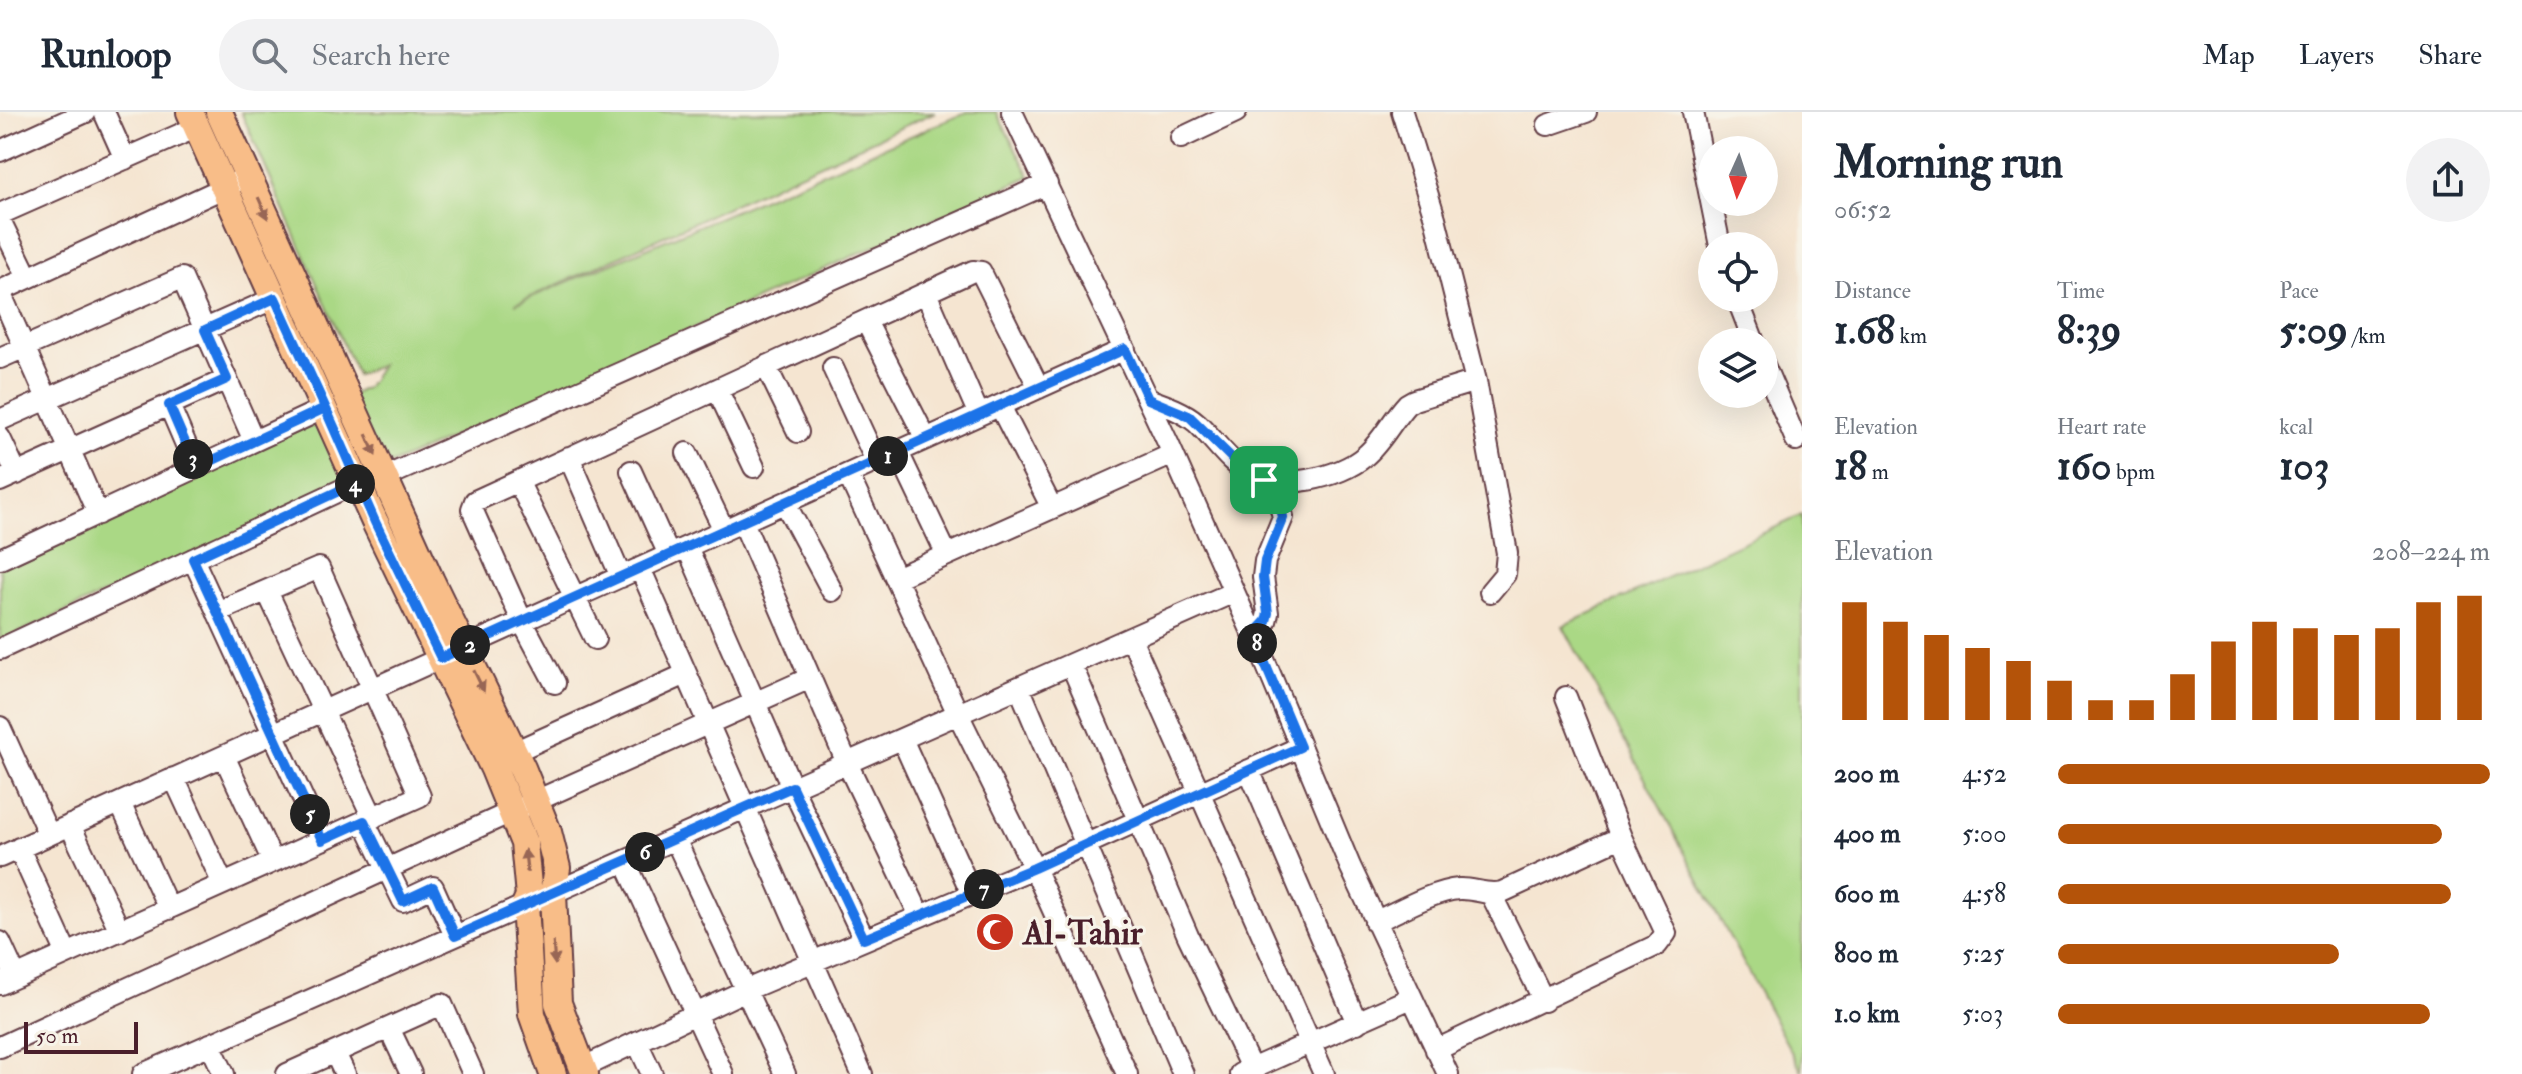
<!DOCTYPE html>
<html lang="en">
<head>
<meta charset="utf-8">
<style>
  body { margin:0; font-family:"IM FELL Double Pica",serif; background:#f2f2f3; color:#1f2937; height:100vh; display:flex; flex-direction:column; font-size:30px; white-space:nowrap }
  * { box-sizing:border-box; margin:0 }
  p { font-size:26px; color:#747a83 }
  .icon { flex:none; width:44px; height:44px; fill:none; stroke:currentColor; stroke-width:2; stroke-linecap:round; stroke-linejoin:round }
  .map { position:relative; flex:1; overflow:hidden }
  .details { display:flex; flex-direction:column; background:#fff; width:720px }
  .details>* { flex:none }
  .needle { width:52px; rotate:183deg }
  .buttons { position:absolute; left:1698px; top:24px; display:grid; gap:16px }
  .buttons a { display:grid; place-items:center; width:80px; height:80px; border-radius:50%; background:#fff; box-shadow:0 8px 32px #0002; font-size:40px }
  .scale { position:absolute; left:24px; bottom:20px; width:114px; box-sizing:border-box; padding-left:8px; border:4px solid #4a1f2b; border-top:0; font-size:22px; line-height:28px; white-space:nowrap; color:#4a1f2b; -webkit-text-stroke:6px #f7f3e8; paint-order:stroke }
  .pin { position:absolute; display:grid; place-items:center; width:68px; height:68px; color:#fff; margin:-34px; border-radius:16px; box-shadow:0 4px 12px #0006 }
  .km { position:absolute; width:40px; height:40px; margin:-20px; border-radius:50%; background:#222; color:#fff; font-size:22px; line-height:40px; text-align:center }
  .round { display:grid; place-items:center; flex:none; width:84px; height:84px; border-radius:42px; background:#f2f2f3 }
  .head { display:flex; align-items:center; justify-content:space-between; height:136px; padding:0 32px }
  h1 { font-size:44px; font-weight:700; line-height:60px }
  .metrics { display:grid; grid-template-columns:repeat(3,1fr); gap:12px; height:136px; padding:8px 32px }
  .metrics div { display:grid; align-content:center }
  .metrics b { font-size:40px; font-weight:700 }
  .metrics small { font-size:22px; font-weight:400 }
  .metrics p { font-size:22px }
  .chart { height:224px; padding:16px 32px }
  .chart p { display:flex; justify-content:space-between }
  .chart svg { width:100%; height:144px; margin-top:8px; stroke:#b45309; stroke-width:6 }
  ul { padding:0 32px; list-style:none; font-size:26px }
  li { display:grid; grid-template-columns:128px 96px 1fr; align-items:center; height:60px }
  li i { height:20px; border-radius:10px; background:#b45309 }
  header { display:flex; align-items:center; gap:48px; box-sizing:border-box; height:112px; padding:0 40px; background:#fff; border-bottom:2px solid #e0e1e3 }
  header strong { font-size:38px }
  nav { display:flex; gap:44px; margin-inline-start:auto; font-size:28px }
  .search { width:560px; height:72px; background:#f2f2f3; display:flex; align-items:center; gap:20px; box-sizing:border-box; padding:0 28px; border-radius:44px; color:#747a83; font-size:30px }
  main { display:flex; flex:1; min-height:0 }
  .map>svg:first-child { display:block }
</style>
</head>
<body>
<header>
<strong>Runloop</strong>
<div class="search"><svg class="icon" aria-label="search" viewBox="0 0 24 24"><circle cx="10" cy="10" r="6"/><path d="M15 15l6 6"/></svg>Search here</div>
<nav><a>Map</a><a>Layers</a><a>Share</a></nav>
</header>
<main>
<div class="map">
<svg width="1802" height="962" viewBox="0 0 1802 962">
  <rect width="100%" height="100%" fill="#f7f3e8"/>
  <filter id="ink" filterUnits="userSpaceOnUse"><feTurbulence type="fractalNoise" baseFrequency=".0125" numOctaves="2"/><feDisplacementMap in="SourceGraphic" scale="16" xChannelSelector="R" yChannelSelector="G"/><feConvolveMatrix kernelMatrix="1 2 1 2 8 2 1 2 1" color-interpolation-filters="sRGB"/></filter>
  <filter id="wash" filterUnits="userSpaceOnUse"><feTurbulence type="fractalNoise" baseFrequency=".006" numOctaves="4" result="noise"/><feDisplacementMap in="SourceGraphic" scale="32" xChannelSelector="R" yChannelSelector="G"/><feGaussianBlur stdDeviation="1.8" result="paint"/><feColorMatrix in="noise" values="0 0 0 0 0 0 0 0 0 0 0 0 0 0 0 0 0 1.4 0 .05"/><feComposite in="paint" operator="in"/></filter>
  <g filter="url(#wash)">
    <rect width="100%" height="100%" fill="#f5e5d1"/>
    <path fill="#aad885" stroke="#7a7c58" stroke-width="2" d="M241,0H935L515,192L967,0H996L1030,64L0,529V451L257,332L367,275L381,253L357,263Z
      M1802,403V960L1563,514Z"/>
  </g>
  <g filter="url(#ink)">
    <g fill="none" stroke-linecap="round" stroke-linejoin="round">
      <defs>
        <path id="minor" d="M104,0L125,47
          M1012,0L1169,333L1266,552L1350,754L1448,962
          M1402,0L1435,106L1476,269L1507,441L1505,462L1490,480
          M1693,0L1720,134
          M1548,13L1586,0
          M1181,26L1236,0
          M0,39L86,0
          M0,102L197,15
          M0,108L28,166
          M0,179L249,64
          M0,180L98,402
          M926,181L979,303
          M1737,186L1754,230
          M866,209L926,327
          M0,246L182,166L254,329
          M1764,253L1796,328
          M766,254L798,320
          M833,256L876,349
          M717,277L754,355
          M1148,287C1165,293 1183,299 1197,311C1214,327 1229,351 1250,362C1280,379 1340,366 1365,344C1382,330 1392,308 1407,292L1414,288L1476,269
          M169,293L196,356
          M1000,294L1052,396
          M0,308L275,186
          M0,326L17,362
          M898,340L947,443
          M687,341L724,418
          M569,345L621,465
          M631,359L669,443
          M848,362L958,602L1034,756L1127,962
          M385,365L1047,72
          M0,369L227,267
          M518,369L595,527
          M785,391L832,479
          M743,410L847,651L920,804
          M687,435L792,675L864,827
          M0,447L325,296
          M193,447L322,728
          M640,456L862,962
          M896,466L1173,342
          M267,479L373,706
          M1253,523L1266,509L1268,501L1263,465L1265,449L1283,405L1279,389L1264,368
          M1131,526L1324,962
          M0,537L358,370
          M1071,552L1188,824L1254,962
          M555,571L522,509L472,397L475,389L973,159L981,160L1039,276
          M1019,575L1183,962
          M0,615L49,723
          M902,627L972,782
          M514,640L686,562
          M224,644L273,750
          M1249,658L1357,911
          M174,666L223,772
          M120,691L169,797
          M364,709L403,789L433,775L455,824
          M70,713L120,819
          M675,727L785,962
          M19,736L67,842
          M0,745L1125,237
          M625,749L723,962
          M1491,782L1544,889
          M1375,810C1399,799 1433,779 1459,777C1474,776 1487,784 1502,780L1621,725
          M0,830L16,865
          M0,872L420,684L319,456L217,500
          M389,916L411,962
          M637,930L652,962
          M210,932L224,962
          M0,935L511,700L810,566
          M1436,938L1657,833L1666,821L1621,725L1566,585
          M335,941L345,962
          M582,956L746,878L1034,756L1300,635
          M143,962L1234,480
          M287,962L442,892L473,962
          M1240,962L1411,886"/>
        <path id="major" d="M190,0L375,410L494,657L524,731L529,784L525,793L532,902L553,962
          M219,0L431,469L522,656L548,720L557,756L553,781L558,891L585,962"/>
      </defs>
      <use href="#minor" stroke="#643d44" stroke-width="24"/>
      <use href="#major" stroke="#643d44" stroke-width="30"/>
      <use href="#minor" stroke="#fff" stroke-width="20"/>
      <use href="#major" stroke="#f8bd88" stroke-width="26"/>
    </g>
    <defs><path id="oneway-solid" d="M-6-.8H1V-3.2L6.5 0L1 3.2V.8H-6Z" transform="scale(2)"/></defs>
    <g fill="#986655">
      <use href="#oneway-solid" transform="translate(263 96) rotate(66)"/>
      <use href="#oneway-solid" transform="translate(371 333) rotate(66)"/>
      <use href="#oneway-solid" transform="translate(479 569) rotate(64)"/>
      <use href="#oneway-solid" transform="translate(526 749) rotate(-96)"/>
      <use href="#oneway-solid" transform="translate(554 841) rotate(86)"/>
    </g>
  </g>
  <g fill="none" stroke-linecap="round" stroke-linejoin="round" filter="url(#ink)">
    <defs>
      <path id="route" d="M1264,368L1247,361L1189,304L1148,287L1125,237L441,546L375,410L325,296L196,356L169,293L227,267L205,218L275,186C303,248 332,308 358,370L193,447L322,728L364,709L403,789L433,775L455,824L792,675L864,827L1034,756L1300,635L1253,523L1266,509L1268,501L1263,465L1265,449L1283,405L1279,389L1264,368"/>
    </defs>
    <use href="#route" stroke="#fff" stroke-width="16"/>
    <use href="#route" stroke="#1a73e8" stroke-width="10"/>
  </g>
  <defs>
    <symbol id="mosque-disc" viewBox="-11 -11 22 22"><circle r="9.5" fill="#c8321e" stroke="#f7f3e8"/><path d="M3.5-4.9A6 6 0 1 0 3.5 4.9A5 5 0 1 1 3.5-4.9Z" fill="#fff"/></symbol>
  </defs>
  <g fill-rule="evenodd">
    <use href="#mosque-disc" x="973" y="798" width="44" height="44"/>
  </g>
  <g text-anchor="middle" stroke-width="6" stroke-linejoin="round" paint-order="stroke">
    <g font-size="34" font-weight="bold" fill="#4a1f2b" stroke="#f7f3e8" text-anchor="start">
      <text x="1023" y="832">Al-Tahir</text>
    </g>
  </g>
</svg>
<div class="buttons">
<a><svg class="needle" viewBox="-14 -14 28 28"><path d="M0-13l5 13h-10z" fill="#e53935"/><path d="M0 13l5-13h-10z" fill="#747a83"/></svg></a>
<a><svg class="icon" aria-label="locate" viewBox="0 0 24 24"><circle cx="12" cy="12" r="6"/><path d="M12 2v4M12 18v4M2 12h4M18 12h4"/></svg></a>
<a><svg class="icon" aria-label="layers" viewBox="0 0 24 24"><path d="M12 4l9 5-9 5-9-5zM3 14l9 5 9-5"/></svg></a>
</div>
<div class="scale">50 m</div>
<div class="pin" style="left:1264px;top:368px;background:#1e9e55"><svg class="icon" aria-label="arrive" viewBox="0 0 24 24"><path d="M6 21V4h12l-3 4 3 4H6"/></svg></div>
<b class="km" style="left:888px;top:344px">1</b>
<b class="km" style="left:470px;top:533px">2</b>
<b class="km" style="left:193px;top:347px">3</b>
<b class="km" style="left:355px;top:372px">4</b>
<b class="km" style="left:310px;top:702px">5</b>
<b class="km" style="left:645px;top:740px">6</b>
<b class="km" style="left:984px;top:777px">7</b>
<b class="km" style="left:1257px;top:531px">8</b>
</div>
<section class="details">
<div class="head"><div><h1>Morning run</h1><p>06:52</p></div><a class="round"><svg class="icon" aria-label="share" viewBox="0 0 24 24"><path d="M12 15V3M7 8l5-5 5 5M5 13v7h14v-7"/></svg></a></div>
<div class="metrics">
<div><p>Distance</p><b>1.68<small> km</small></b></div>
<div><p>Time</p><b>8:39</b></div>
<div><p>Pace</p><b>5:09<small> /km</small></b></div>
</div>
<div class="metrics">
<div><p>Elevation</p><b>18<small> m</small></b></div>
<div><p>Heart rate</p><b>160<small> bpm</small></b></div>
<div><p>kcal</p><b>103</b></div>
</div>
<div class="chart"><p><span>Elevation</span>208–224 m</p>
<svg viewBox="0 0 160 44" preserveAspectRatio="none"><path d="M5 44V8M15 44V14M25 44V18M35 44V22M45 44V26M55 44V32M65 44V38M75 44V38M85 44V30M95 44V20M105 44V14M115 44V16M125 44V18M135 44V16M145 44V8M155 44V6"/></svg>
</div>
<ul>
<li><b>200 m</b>4:52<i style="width:100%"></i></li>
<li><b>400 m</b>5:00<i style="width:89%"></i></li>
<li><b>600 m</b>4:58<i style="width:91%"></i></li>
<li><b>800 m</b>5:25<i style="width:65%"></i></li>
<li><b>1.0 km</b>5:03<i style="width:86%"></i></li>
</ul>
</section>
</main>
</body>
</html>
